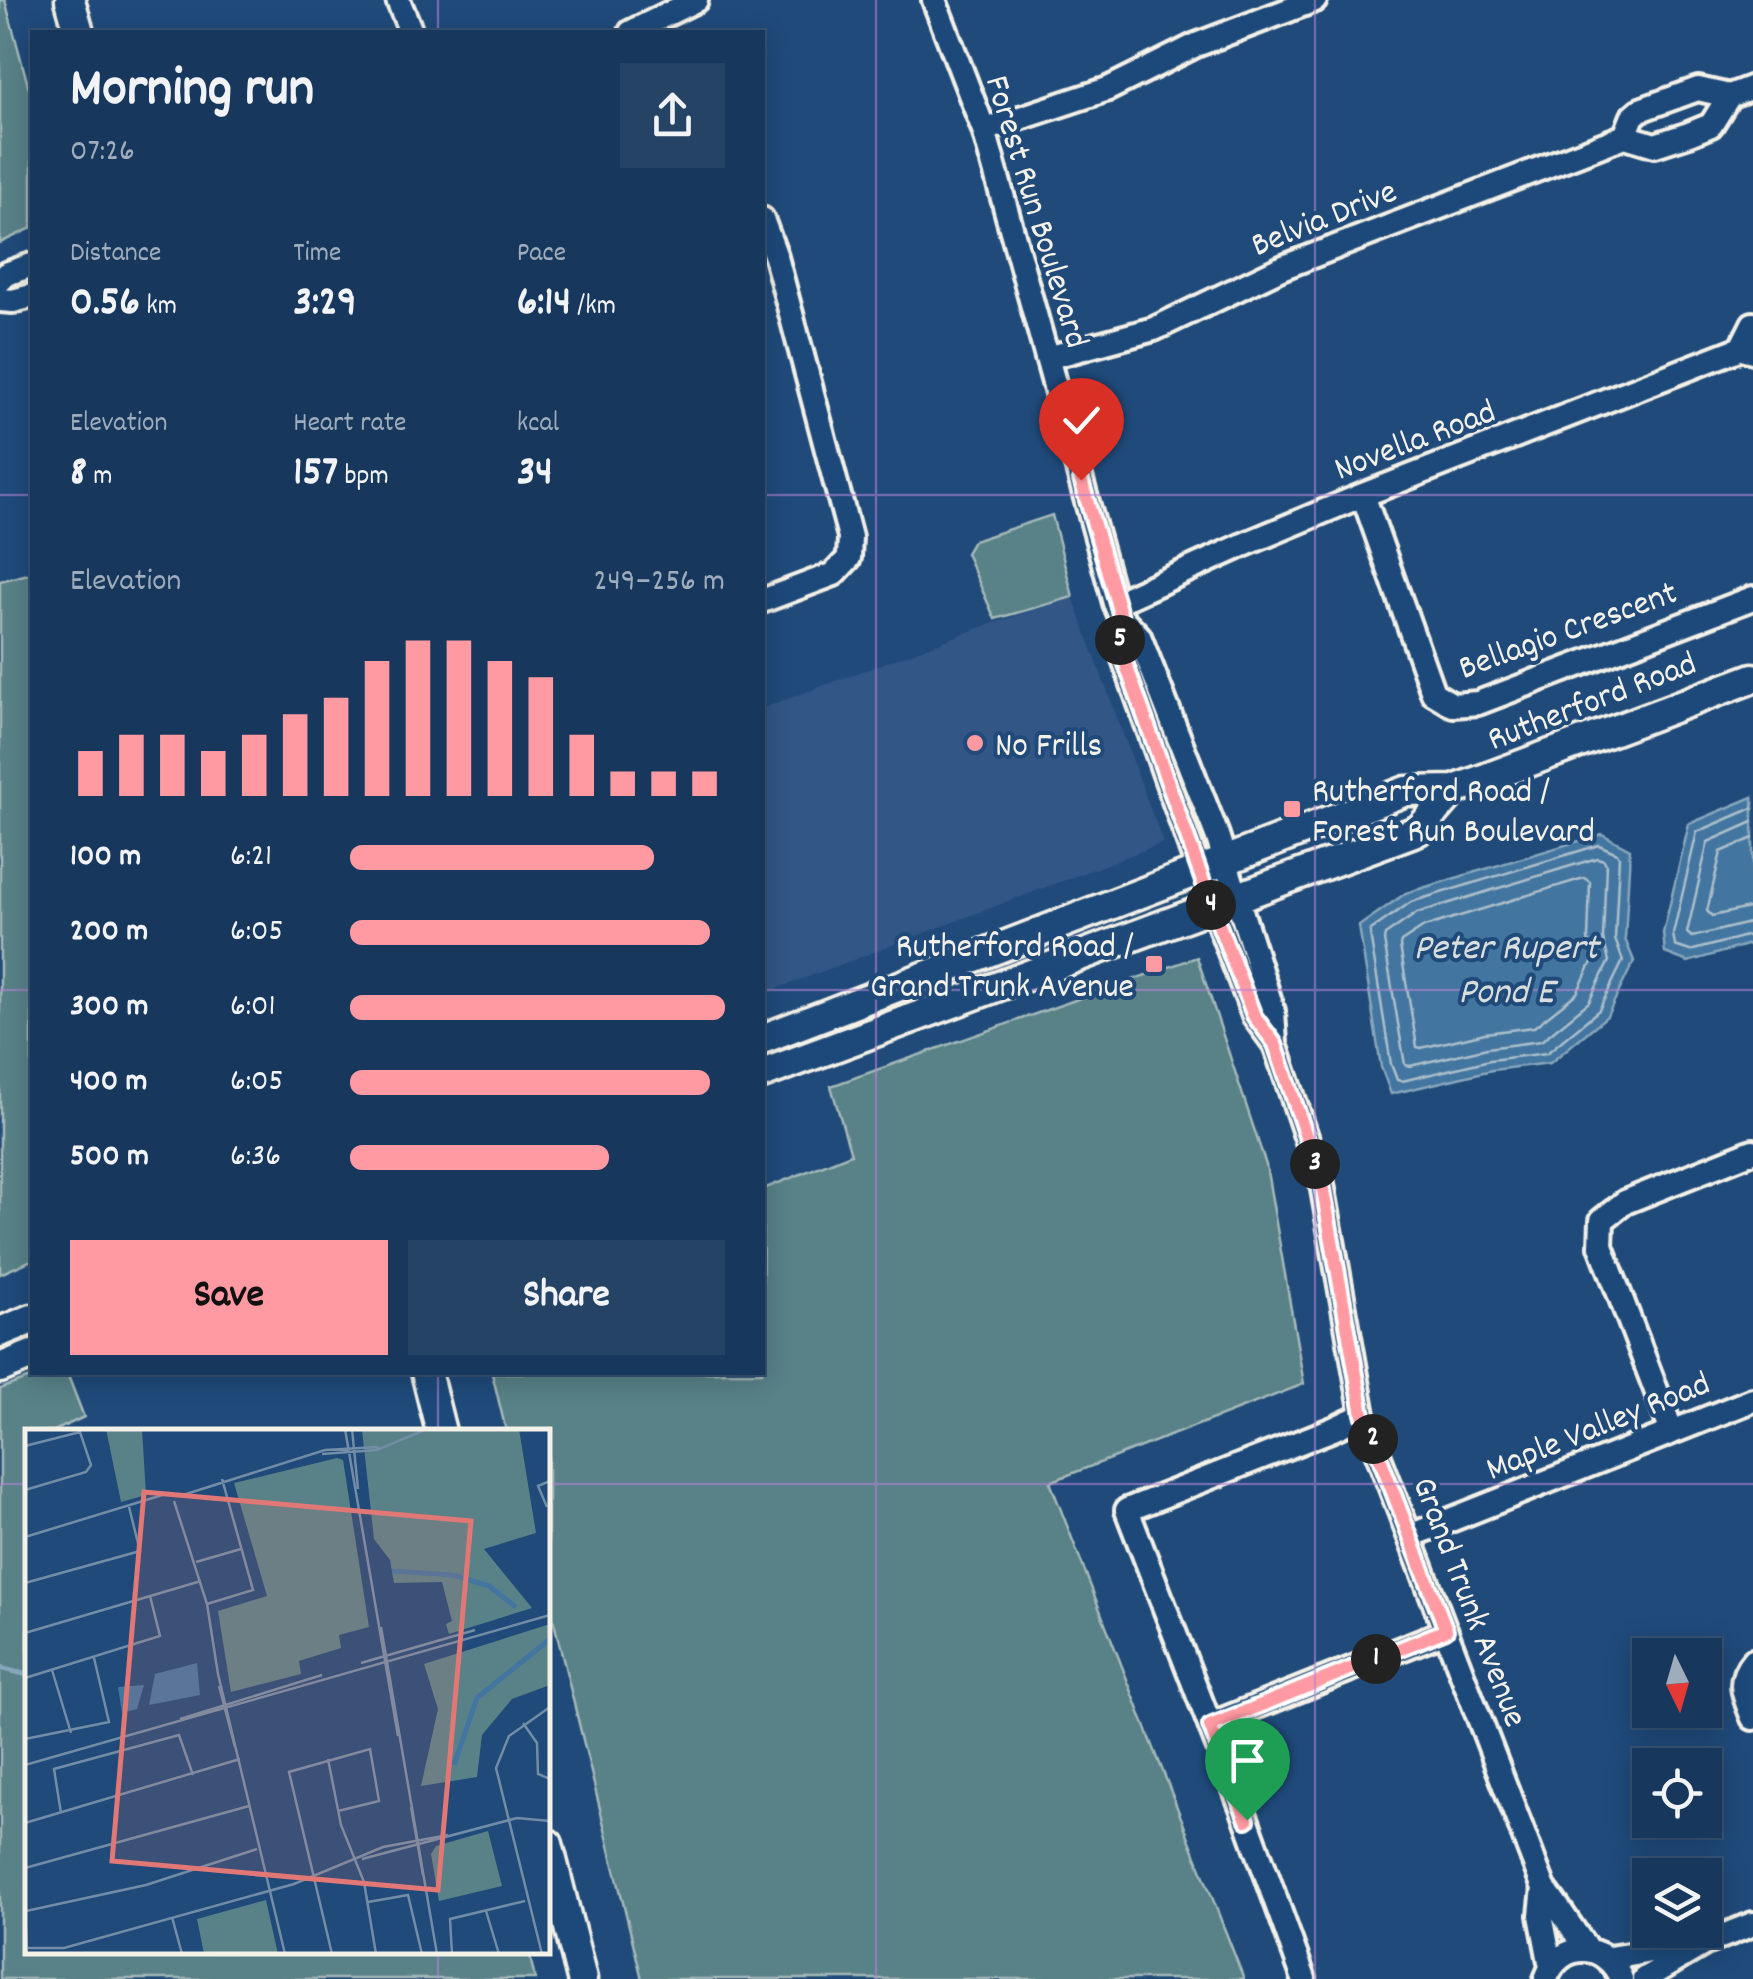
<!DOCTYPE html>
<html lang="en">
<head>
<meta charset="utf-8">
<style>
  body { margin:0; font-family:Dekko,sans-serif; background:#244365; color:#f1f3f6; height:100vh; display:flex; flex-direction:column; font-size:38px; white-space:nowrap }
  * { box-sizing:border-box; margin:0 }
  p { font-size:32px; color:#9eacbb }
  .icon { flex:none; width:55px; height:55px; fill:none; stroke:currentColor; stroke-width:2; stroke-linecap:round; stroke-linejoin:round }
  .map { position:relative; flex:1; overflow:hidden }
  .panel { position:absolute; left:30px; top:30px; width:735px; height:1345px; display:flex; flex-direction:column; background:#17385c; border-radius:0px; box-shadow:0 5px 25px #0003,0 0 0 2px #365272 }
  .panel>* { flex:none }
  .needle { width:65px; rotate:175deg }
  .fabs { position:absolute; left:1632px; top:1638px; display:grid; gap:20px }
  .fabs a { display:grid; place-items:center; width:90px; height:90px; border-radius:0px; background:#17385c; box-shadow:0 5px 25px #0003,0 0 0 2px #365272; font-size:50px }
  .pin { position:absolute; display:grid; place-items:center; width:85px; height:85px; color:#fff; margin:-102px -42px; border-radius:50% 50% 50% 0; rotate:-45deg; box-shadow:0 0 10px #0007 }
  .pin .icon { rotate:45deg }
  .km { position:absolute; width:50px; height:50px; margin:-25px; border-radius:50%; background:#222; color:#fff; font-size:28px; line-height:50px; text-align:center }
  .round { display:grid; place-items:center; flex:none; width:105px; height:105px; border-radius:0px; background:#244365 }
  .headline { display:flex; align-items:center; justify-content:space-between; height:170px; padding:0 40px }
  h1 { font-size:55px; font-weight:700; line-height:75px }
  .figures { display:grid; grid-template-columns:repeat(3,1fr); gap:15px; height:170px; padding:10px 40px }
  .figures div { display:grid; align-content:center }
  .figures b { font-size:42px; font-weight:700 }
  .figures small { font-size:28px; font-weight:400 }
  .figures p { font-size:28px }
  .chart { height:280px; padding:20px 40px }
  .chart p { display:flex; justify-content:space-between }
  .chart svg { width:100%; height:180px; margin-top:10px; stroke:#ff9aa2; stroke-width:6 }
  .cta { display:flex; gap:20px; margin-top:auto; padding:20px 40px }
  .cta a { flex:1; height:115px; border-radius:0px; background:#ff9aa2; color:#111; font-size:40px; font-weight:700; line-height:115px; text-align:center }
  .cta a+a { background:#244365; color:#f1f3f6 }
  ul { padding:0 40px; list-style:none; font-size:32px }
  li { display:grid; grid-template-columns:160px 120px 1fr; align-items:center; height:75px }
  li i { height:25px; border-radius:12px; background:#ff9aa2 }
  .map>svg:first-child { display:block }
</style>
</head>
<body>
<div class="map">
<svg width="1753" height="1979" viewBox="0 0 1753 1979">
  <rect width="100%" height="100%" fill="#1f4a7a"/>
  <filter id="ink" filterUnits="userSpaceOnUse"><feTurbulence type="fractalNoise" baseFrequency=".01" numOctaves="2"/><feDisplacementMap in="SourceGraphic" scale="20" xChannelSelector="R" yChannelSelector="G"/><feConvolveMatrix kernelMatrix="1 2 1 2 8 2 1 2 1" color-interpolation-filters="sRGB"/></filter>
  <g filter="url(#ink)">
    <path fill="#315686" d="M1073,597L1163,843L763,994V708L976,629Z"/>
    <path fill="#588188" stroke="#a6b9b8" stroke-width="2.5" d="M0,0H5L32,100V228L0,243Z
      M1052,515L1073,597L995,619L966,553L973,541Z
      M32,573V1260L0,1274V581Z
      M1197,957L1266,1165L1304,1384L1050,1482L1244,1979H642L548,1598V1432L506,1431L492,1373L762,1372L763,1189L851,1154L831,1086Z
      M43,1373H67L84,1417L54,1431L28,1432V1952H529L535,1979H0V1389Z"/>
    <path fill="#42759f" stroke="#89a7bc" stroke-width="2.5" d="M1753,797V943L1688,962L1665,953L1663,933L1689,824Z
      M1602,834L1630,849L1625,939L1634,961L1607,1016L1550,1063L1492,1070L1391,1094L1381,1067L1359,926L1406,893Z"/>
    <g fill="none" stroke-linecap="round" stroke-linejoin="round">
      <path stroke="#adbfcb" stroke-width="2.5" d="M1753,808L1697,832L1673,934L1675,946L1690,951L1753,934
        M1753,822L1708,842L1687,933L1692,937L1753,922
        M1753,838L1721,852L1707,911L1712,916L1753,907
        M1599,845L1617,853L1619,857L1615,939L1623,961L1599,1010L1547,1053L1490,1060L1402,1081L1397,1080L1391,1064L1370,934L1371,930L1411,902Z
        M1597,858L1604,860L1606,864L1603,939L1609,961L1589,1002L1541,1041L1487,1048L1410,1066L1405,1065L1384,940L1385,935L1417,913Z
        M1584,878L1590,882L1588,939L1593,960L1577,993L1534,1027L1485,1033L1421,1048L1417,1047L1400,946L1401,942L1424,927Z"/>
      <path stroke="#89a7bc" stroke-width="5" d="M0,1668L28,1675"/>
      <defs>
        <path id="minor" d="M398,0L411,32
          M934,0L984,130L1115,603L1121,617L1139,636L1217,835L1273,1011L1275,1044L1322,1184L1363,1415L1544,1888C1560,1908 1572,1930 1588,1950
          M631,32L696,0
          M984,130L1108,89L1196,45L1315,0
          M1625,136L1633,116L1640,110L1698,89L1729,96L1753,87
          M762,219L776,257L850,537L849,558L834,574L762,601
          M0,280L6,274L32,265
          M0,300L13,301L32,296
          M1741,348L1753,324
          M1047,358L1154,329L1281,268L1625,136L1655,145L1689,134L1711,125L1729,96
          M1363,495L1433,693L1453,705L1478,703L1753,598
          M1115,603L1243,545L1363,495L1741,348L1753,351
          M1121,617L1119,645L1199,871L1254,1016L1274,1043
          M1672,1432L1601,1246L1602,1220L1625,1202L1753,1151
          M1410,1536L1753,1400
          M1753,1661C1736,1681 1744,1695 1753,1718
          M1210,1725L1446,1631
          M1544,1888L1541,1915L1551,1967
          M1608,1958C1638,1955 1666,1946 1696,1943
          M1304,1979L1247,1821L1127,1510L1333,1429L1363,1415
          M1546,1979C1560,1940 1606,1941 1621,1979
          M1644,1979L1705,1943L1753,1924"/>
        <path id="major" d="M70,0L79,32
          M762,1039L1406,791L1454,790L1753,678
          M762,1074L1419,830L1454,790
          M0,1332L32,1319
          M0,1368L32,1355
          M426,1372L441,1432
          M548,1844L582,1979"/>
      </defs>
      <use href="#minor" stroke="#f4f1e8" stroke-width="30"/>
      <use href="#major" stroke="#f4f1e8" stroke-width="35"/>
      <use href="#minor" stroke="#1f4a7a" stroke-width="22"/>
      <use href="#major" stroke="#1f4a7a" stroke-width="28"/>
    </g>
  </g>
  <g fill="none" stroke-linecap="round" stroke-linejoin="round" filter="url(#ink)">
    <defs>
      <path id="route" d="M1081,480L1121,617L1119,645L1212,907L1254,1016L1275,1044L1322,1184L1363,1414L1446,1630L1210,1726L1247,1820"/>
    </defs>
    <use href="#route" stroke="#fff" stroke-width="20"/>
    <use href="#route" stroke="#ff9aa2" stroke-width="12"/>
  </g>
  <path fill="none" stroke="#b185d1" stroke-width="2.5" stroke-opacity="0.55" d="M438,0V32M876,0V1979M1315,0V1979M0,495H32M762,495H1753M0,990H32M762,990H1753M438,1372V1432M0,1484H28M548,1484H1753M438,1952V1979"/>
  <g fill="#ff9aa2" stroke="#1f4a7a" stroke-width="4">
    <circle cx="975" cy="743" r="10"/>
    <rect x="1282" y="799" width="20" height="20" rx="5"/>
    <rect x="1144" y="954" width="20" height="20" rx="5"/>
  </g>
  <g text-anchor="middle" stroke-width="8" stroke-linejoin="round" paint-order="stroke">
    <g font-size="35" fill="#f4f1e8" stroke="#1f4a7a">
      <text transform="translate(1039 211) rotate(73)" y="12">Forest Run Boulevard</text>
      <text transform="translate(1323 216) rotate(-22)" y="12">Belvia Drive</text>
      <text transform="translate(1414 438) rotate(-21)" y="12">Novella Road</text>
      <text transform="translate(1567 628) rotate(-20)" y="12">Bellagio Crescent</text>
      <text transform="translate(1591 699) rotate(-21)" y="12">Rutherford Road</text>
      <text transform="translate(1597 1424) rotate(-22)" y="12">Maple Valley Road</text>
      <text transform="translate(1472 1601) rotate(69)" y="12">Grand Trunk Avenue</text>
    </g>
    <g font-size="35" fill="#f4f1e8" stroke="#1f4a7a" text-anchor="start">
      <text x="995" y="755">No Frills</text>
      <text x="1312" y="801">Rutherford Road /<tspan x="1312" dy="40">Forest Run Boulevard</tspan></text>
      <text x="1134" y="956" text-anchor="end">Rutherford Road /<tspan x="1134" dy="40">Grand Trunk Avenue</tspan></text>
    </g>
    <g font-size="38" font-style="italic" fill="#d9dedd" stroke="#1f4a7a">
      <text x="1506" y="958">Peter Rupert<tspan x="1506" dy="44">Pond E</tspan></text>
    </g>
  </g>
  <g transform="translate(25 1429)">
    <rect width="525" height="525" fill="#1f4a7a"/>
    <path d="M117,0L121,66L96,73L81,0ZM494,0L511,104L459,120L507,179L424,205L421,195L427,192L417,153L369,154L365,131L349,110L337,1ZM312,29L318,31L344,198L314,206L316,219L274,232L276,245L206,263L193,182L242,167L209,54ZM525,195V256L487,270L457,306L452,348L396,357L413,280L399,235ZM463,402L477,457L414,472L406,425L411,417ZM241,471L253,525H179L172,490Z" fill="#588188"/>
    <path d="M172,234L175,266L124,276L130,245ZM119,256L112,280L97,284L93,258Z" fill="#42759f"/>
    <path fill="none" stroke="#42759f" stroke-width="5" d="M367,142L428,146L464,157L491,178M429,336L452,269L525,210"/>
    <path fill="none" stroke="#748da6" stroke-width="2.5" d="M320,0L373,307M327,0L333,60M0,17L55,3L66,36L61,43L0,61M297,25L352,21L402,0M158,66L300,21L354,18M149,72L182,175L193,245M522,78L513,57L525,52M0,108L144,64M171,133L216,120M0,154L115,122L104,78M182,175L228,161L197,50M356,198L412,525M0,204L176,152M336,234L450,201M27,241L46,304M193,245L260,525M0,249L135,207L125,167M194,257L210,318M155,290L297,246M498,294L512,314L513,345L525,350M0,310L84,293L69,229M303,330L316,396L339,453L351,525M0,336L525,186M386,378L398,446M36,384L29,340L154,306L168,346M0,394L215,330M337,430L492,389L525,392M0,439L224,377M343,473L383,466L397,525M0,477L2,525M1,482L121,456L232,420M461,482L474,525M147,488L157,525M3,519H39L269,455L358,418L423,406M307,525L264,343L345,320L354,372L313,382M427,525L425,490L500,472M517,525L471,339L484,307L525,278"/>
    <path fill="#e27875" fill-opacity="0.15" stroke="#e27875" stroke-width="5" d="M119,63L446,92L413,461L87,432Z"/>
    <rect width="525" height="525" fill="none" stroke="#f4f1e8" stroke-width="5"/>
  </g>
</svg>
<div class="fabs">
<a><svg class="needle" viewBox="-14 -14 28 28"><path d="M0-13l5 13h-10z" fill="#e53935"/><path d="M0 13l5-13h-10z" fill="#9eacbb"/></svg></a>
<a><svg class="icon" aria-label="locate" viewBox="0 0 24 24"><circle cx="12" cy="12" r="6"/><path d="M12 2v4M12 18v4M2 12h4M18 12h4"/></svg></a>
<a><svg class="icon" aria-label="layers" viewBox="0 0 24 24"><path d="M12 4l9 5-9 5-9-5zM3 14l9 5 9-5"/></svg></a>
</div>
<div class="pin" style="left:1247px;top:1820px;background:#1e9e55"><svg class="icon" aria-label="arrive" viewBox="0 0 24 24"><path d="M6 21V4h12l-3 4 3 4H6"/></svg></div>
<div class="pin" style="left:1081px;top:480px;background:#d93025"><svg class="icon" aria-label="check" viewBox="0 0 24 24"><path d="M5 12l5 5 9-10"/></svg></div>
<b class="km" style="left:1376px;top:1659px">1</b>
<b class="km" style="left:1373px;top:1439px">2</b>
<b class="km" style="left:1315px;top:1164px">3</b>
<b class="km" style="left:1211px;top:905px">4</b>
<b class="km" style="left:1120px;top:640px">5</b>
<section class="panel">
<div class="headline"><div><h1>Morning run</h1><p>07:26</p></div><a class="round"><svg class="icon" aria-label="share" viewBox="0 0 24 24"><path d="M12 15V3M7 8l5-5 5 5M5 13v7h14v-7"/></svg></a></div>
<div class="figures">
<div><p>Distance</p><b>0.56<small> km</small></b></div>
<div><p>Time</p><b>3:29</b></div>
<div><p>Pace</p><b>6:14<small> /km</small></b></div>
</div>
<div class="figures">
<div><p>Elevation</p><b>8<small> m</small></b></div>
<div><p>Heart rate</p><b>157<small> bpm</small></b></div>
<div><p>kcal</p><b>34</b></div>
</div>
<div class="chart"><p><span>Elevation</span>249–256 m</p>
<svg viewBox="0 0 160 44" preserveAspectRatio="none"><path d="M5 44V33M15 44V29M25 44V29M35 44V33M45 44V29M55 44V24M65 44V20M75 44V11M85 44V6M95 44V6M105 44V11M115 44V15M125 44V29M135 44V38M145 44V38M155 44V38"/></svg>
</div>
<ul>
<li><b>100 m</b>6:21<i style="width:81%"></i></li>
<li><b>200 m</b>6:05<i style="width:96%"></i></li>
<li><b>300 m</b>6:01<i style="width:100%"></i></li>
<li><b>400 m</b>6:05<i style="width:96%"></i></li>
<li><b>500 m</b>6:36<i style="width:69%"></i></li>
</ul>
<div class="cta"><a>Save</a><a>Share</a></div>
</section>
</div>
</body>
</html>
